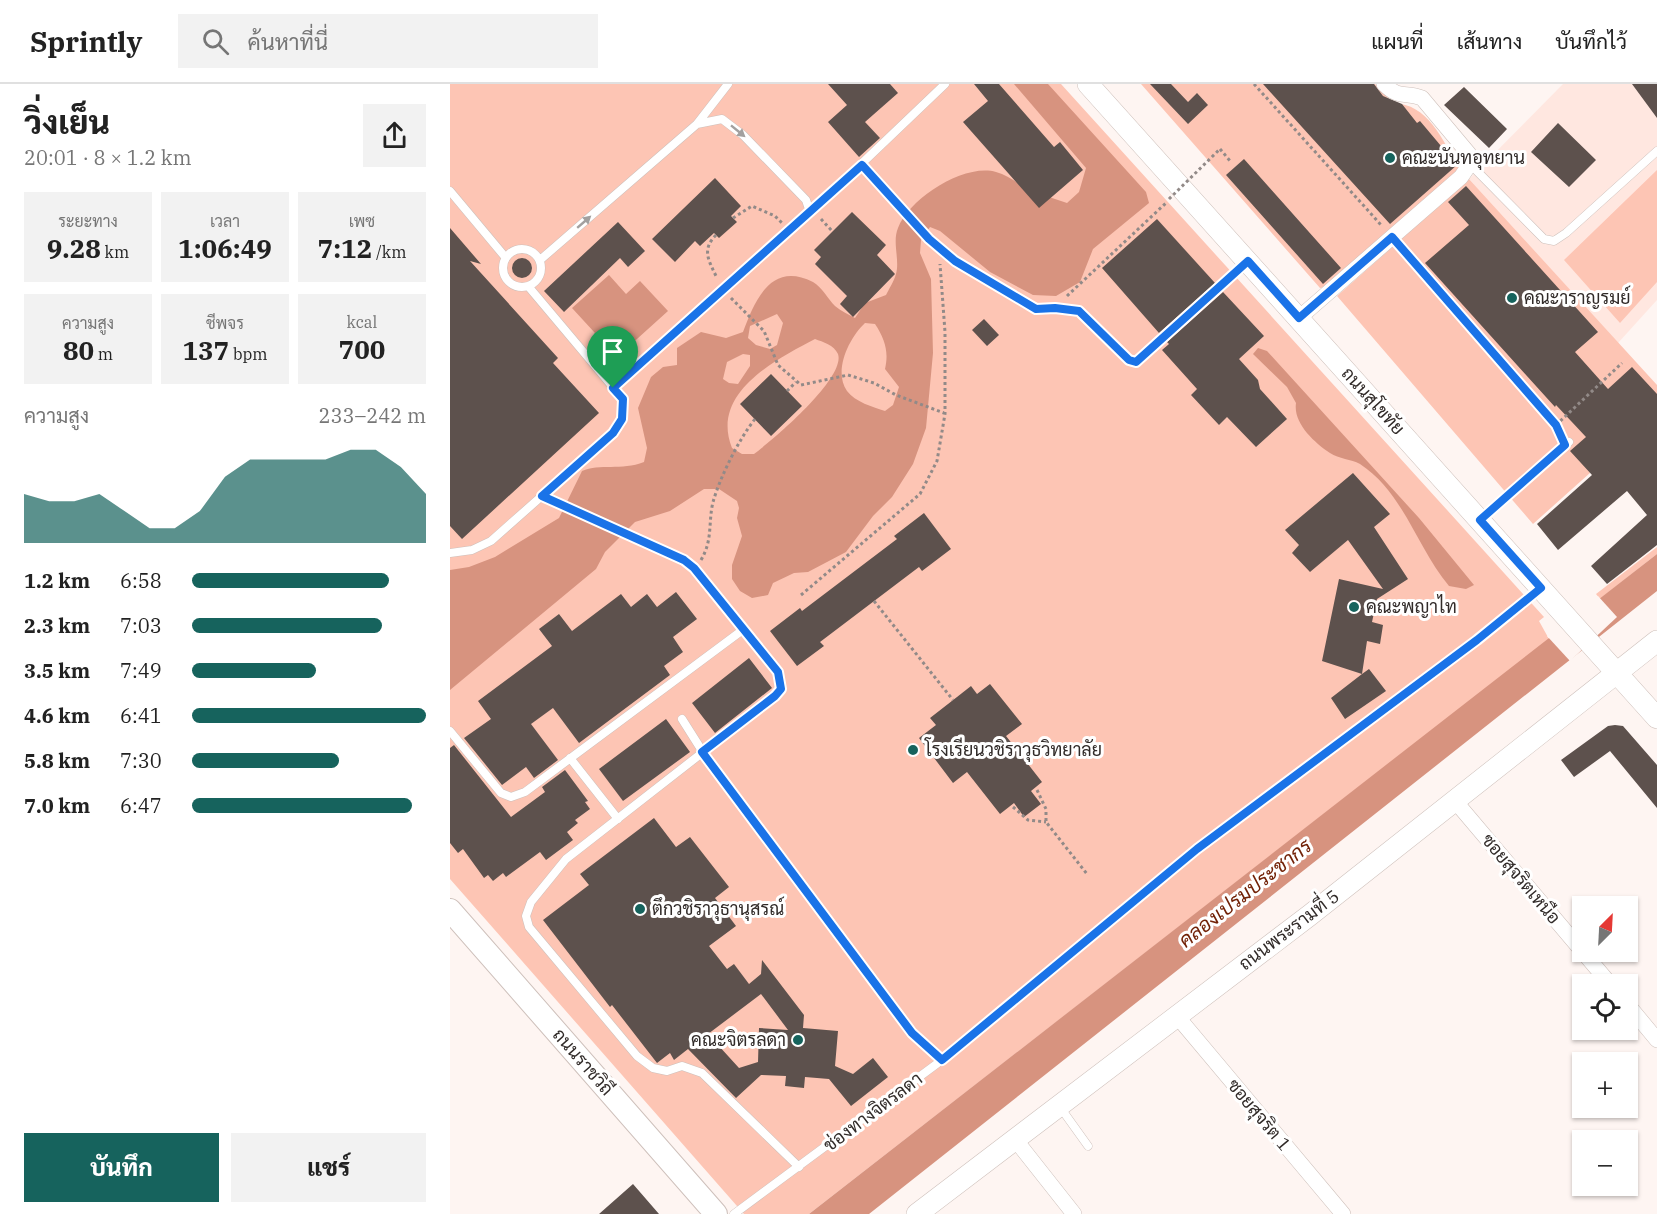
<!DOCTYPE html>
<html lang="th">
<head>
<meta charset="utf-8">
<style>
  body { margin:0; font-family:"IBM Plex Serif",Sarabun,serif; background:#f2f2f2; color:#222; height:100vh; display:flex; flex-direction:column; font-size:22px; white-space:nowrap }
  * { box-sizing:border-box; margin:0 }
  p { font-size:20px; color:#767676 }
  .icon { flex:none; width:33px; height:33px; fill:none; stroke:currentColor; stroke-width:2; stroke-linecap:round; stroke-linejoin:round }
  .map { position:relative; flex:1; overflow:hidden }
  .sheet { display:flex; flex-direction:column; background:#fff; width:450px }
  .sheet>* { flex:none }
  .needle { width:39px; rotate:24deg }
  .controls { position:absolute; left:1122px; top:812px; display:grid; gap:12px }
  .controls a { display:grid; place-items:center; width:66px; height:66px; border-radius:0px; background:#fff; box-shadow:0 2px 4px #0004; font-size:30px }
  .pin { position:absolute; display:grid; place-items:center; width:51px; height:51px; color:#fff; margin:-62px -26px; border-radius:50% 50% 50% 0; rotate:-45deg; box-shadow:0 0 6px #0007 }
  .pin .icon { rotate:45deg }
  .round { display:grid; place-items:center; flex:none; width:63px; height:63px; border-radius:0px; background:#f2f2f2 }
  .head { display:flex; align-items:center; justify-content:space-between; height:102px; padding:0 24px }
  h1 { font-size:33px; font-weight:800; line-height:45px }
  .stats { display:grid; grid-template-columns:repeat(3,1fr); gap:9px; height:102px; padding:6px 24px }
  .stats div { display:grid; align-content:center; border-radius:0px; background:#f2f2f2; text-align:center }
  .stats b { font-size:26px; font-weight:800 }
  .stats small { font-size:16px; font-weight:400 }
  .stats p { font-size:16px }
  .chart { height:168px; padding:12px 24px }
  .chart p { display:flex; justify-content:space-between }
  .chart svg { width:100%; height:108px; margin-top:6px; fill:#16635d; opacity:.7 }
  .cta { display:flex; gap:12px; margin-top:auto; padding:12px 24px }
  .cta a { flex:1; height:69px; border-radius:0px; background:#16635d; color:#fff; font-size:24px; font-weight:800; line-height:69px; text-align:center }
  .cta a+a { background:#f2f2f2; color:#222 }
  ul { padding:0 24px; list-style:none; font-size:20px }
  li { display:grid; grid-template-columns:96px 72px 1fr; align-items:center; height:45px }
  li i { height:15px; border-radius:8px; background:#16635d }
  header { display:flex; align-items:center; gap:36px; box-sizing:border-box; height:84px; padding:0 30px; background:#fff; border-bottom:2px solid #e0e0e0 }
  header strong { font-size:28px }
  nav { display:flex; gap:33px; margin-inline-start:auto; font-size:21px }
  .search { width:420px; height:54px; background:#f2f2f2; display:flex; align-items:center; gap:15px; box-sizing:border-box; padding:0 21px; border-radius:0px; color:#767676; font-size:22px }
  main { display:flex; flex:1; min-height:0 }
  .map>svg:first-child { display:block }
</style>
</head>
<body>
<header>
<strong>Sprintly</strong>
<div class="search"><svg class="icon" aria-label="search" viewBox="0 0 24 24"><circle cx="10" cy="10" r="6"/><path d="M15 15l6 6"/></svg>ค้นหาที่นี่</div>
<nav><a>แผนที่</a><a>เส้นทาง</a><a>บันทึกไว้</a></nav>
</header>
<main>
<section class="sheet">
<div class="head"><div><h1>วิ่งเย็น</h1><p>20:01 · 8 × 1.2 km</p></div><a class="round"><svg class="icon" aria-label="share" viewBox="0 0 24 24"><path d="M12 15V3M7 8l5-5 5 5M5 13v7h14v-7"/></svg></a></div>
<div class="stats">
<div><p>ระยะทาง</p><b>9.28<small> km</small></b></div>
<div><p>เวลา</p><b>1:06:49</b></div>
<div><p>เพซ</p><b>7:12<small> /km</small></b></div>
</div>
<div class="stats">
<div><p>ความสูง</p><b>80<small> m</small></b></div>
<div><p>ชีพจร</p><b>137<small> bpm</small></b></div>
<div><p>kcal</p><b>700</b></div>
</div>
<div class="chart"><p><span>ความสูง</span>233–242 m</p>
<svg viewBox="0 0 160 44" preserveAspectRatio="none"><path d="M0 44V24L10 27L20 27L30 24L40 31L50 38L60 38L70 31L80 17L90 10L100 10L110 10L120 10L130 6L140 6L150 13L160 24V44z"/></svg>
</div>
<ul>
<li><b>1.2 km</b>6:58<i style="width:84%"></i></li>
<li><b>2.3 km</b>7:03<i style="width:81%"></i></li>
<li><b>3.5 km</b>7:49<i style="width:53%"></i></li>
<li><b>4.6 km</b>6:41<i style="width:100%"></i></li>
<li><b>5.8 km</b>7:30<i style="width:63%"></i></li>
<li><b>7.0 km</b>6:47<i style="width:94%"></i></li>
</ul>
<div class="cta"><a>บันทึก</a><a>แชร์</a></div>
</section>
<div class="map">
<svg width="1207" height="1130" viewBox="0 0 1207 1130">
  <rect width="100%" height="100%" fill="#fef5f2"/>
  <path fill="#ffe7e0" d="M1113,0H1207V216L1168,259L1019,95Z"/>
  <path fill="#fdc5b4" d="M0,0H611L1094,533L1089,537L1099,555L359,1130H294L0,795Z
    M691,0H925L943,19C978,20 992,55 1008,82V89L876,203L870,204Z
    M1207,86V198L1170,239L1114,176Z
    M1019,95L1207,301V329L1083,440L887,212Z
    M1207,463V470L1150,515L1146,510Z"/>
  <path fill="#d7937f" fill-rule="evenodd" d="M564,0H598L696,108L699,119L643,165L630,198L606,212L583,211L540,188L490,147L480,143L471,156L470,169L481,195L483,269L476,344L463,380L442,413L423,432L396,468L358,488L344,489L323,499L318,511L302,514L290,507L282,495V481L292,452L287,434L289,424L287,417L269,405H254L220,427L185,438L155,468L146,485L0,606V486L19,483L45,473L109,434L132,387C150,379 171,387 194,378L197,364L188,324L201,293L213,283L227,281V264L251,248L276,254L293,248C305,216 321,177 363,198C372,203 378,215 385,222C391,227 398,230 405,234L415,219L436,211C439,205 444,197 446,190C450,176 442,158 448,144C459,115 514,79 546,88C564,93 577,107 591,119L599,113L617,119L629,108L636,84ZM327,230L333,239L327,261L320,265L306,261L298,254L300,242ZM415,239L425,240C435,255 439,268 435,285L449,303L443,321L435,327C423,323 405,318 397,307C383,287 399,254 415,239ZM365,255C373,258 384,261 388,270C396,294 323,356 304,370H292L282,364C260,309 325,276 365,255ZM293,270L300,271V282L288,300L279,299L273,295L277,278Z
    M159,191L176,210L190,197L218,227L167,273L122,224Z
    M808,264L817,267L969,434L1024,501L1016,505L999,502C967,464 954,409 910,380C901,375 889,375 880,369C864,358 843,339 846,319L837,303L803,270Z
    M1207,470V507L419,1130H359Z"/>
  <path fill="#fef5f2" d="M1148,512L1167,533L1120,577L1097,552Z"/>
  <path fill="#5d514d" fill-rule="evenodd" d="M378,0H440L448,9L415,38L430,54L409,73L378,38L397,21Z
    M524,0H549L604,63L610,58L633,86L589,124L513,38L538,17Z
    M700,0H721L738,18L747,9L758,21L738,40Z
    M813,0H924L933,12L952,20L967,39L970,37L1007,81L940,140Z
    M1182,0H1207V34Z
    M1014,3L1057,45L1039,64L994,21Z
    M1108,39L1146,76L1119,103L1081,68Z
    M794,75L891,184L873,200L776,91Z
    M265,94L291,122L281,132L287,138L269,154L264,149L250,162L245,157L225,178L202,155Z
    M1016,102L1148,248L1125,268L1158,305L1182,283L1207,310V461L1157,500L1141,482L1197,431L1177,407L1108,466L1087,440L1142,391L1120,367L1136,353L1106,321L1105,323L975,179L1019,141L998,118Z
    M402,128L436,161L427,171L445,190L403,233L390,220L397,212L365,180L371,173L364,166Z
    M707,135L765,199L709,249L652,184Z
    M168,138L195,167L178,183L170,174L114,228L94,207Z
    M0,144L31,180L20,177L108,274L103,279L149,329L12,455L0,442Z
    M62 184a10 10 0 1 1 20 0a10 10 0 1 1-20 0Z
    M773,208L814,252L789,275L808,296L810,305L837,335L806,363L777,333L769,341L741,311L747,305L712,266L719,260L717,258Z
    M534,235L549,251L537,262L522,246Z
    M321,290L352,322L321,352L290,320Z
    M903,389L940,430L924,443L958,495L927,515L922,538L933,541L930,560L917,557L912,590L919,585L936,607L895,635L881,614L912,590L872,577L889,495L933,505L898,456L860,488L842,469L849,461L835,446Z
    M474,429L501,465L472,487L469,483L370,558L374,562L347,582L320,547L350,524L352,527L447,455L444,452Z
    M226,508L247,535L223,553L233,568L214,582L220,591L129,659L103,624L81,640L108,676L84,694L76,683L52,701L14,654L41,635L28,617L102,562L89,545L109,530L122,547L171,510L181,523L197,510L207,523Z
    M299,574L322,604L265,649L242,619Z
    M540,600L572,640L556,652L592,698L581,707L591,720L574,733L564,719L550,730L517,688L503,699L469,654L486,641L480,634L507,613L521,602L527,610Z
    M216,635L240,668L173,717L149,685Z
    M1165,641L1173,642L1207,681V724L1160,667L1124,693L1111,676L1158,642Z
    M4,661L61,733L95,708L92,703L115,686L138,717L135,718L140,725L125,736L128,739L117,748L123,756L96,776L90,768L56,793L53,789L43,797L38,791L34,794L13,765L8,769L0,759V664Z
    M204,734L226,763L240,753L279,803L265,814L286,842L259,862L277,885L284,880L299,900L311,890L312,876L354,931L353,944L388,947L385,982L403,990L423,974L438,993L401,1022L379,995L355,993L354,1004L335,1002L336,992L311,991L286,1014L238,965L224,976L220,969L207,979L162,921L160,923L93,836L139,801L130,790ZM311,910L338,946L309,944L308,978L289,984L258,950Z
    M183,1100L209,1130H149Z"/>
  <g fill="none" stroke-linecap="round" stroke-linejoin="round">
    <defs>
      <path id="lane" d="M247,40L278,0
        M1020,80L1094,155L1104,157L1116,149L1207,67
        M412,81L479,155L505,177L586,225L605,224L629,227L679,276L686,278L796,179
        M0,107L56,174
        M53 184a19 19 0 1 1 38 0a19 19 0 1 1-38 0Z
        M90,176L247,40L272,35L293,51L356,116L360,128
        M163,304L363,126L495,0
        M92,412L234,476L244,484L328,588C332,598 332,604 325,612L116,775L81,818L76,832L79,843L187,972L203,984L217,987L232,982L252,989L349,1083
        M1030,436L1119,358
        M0,469L22,466L41,457L163,349L172,335L173,315L78,202
        M232,635L256,673L462,949L492,976
        M0,647L51,709L61,713L75,708L294,545
        M120,674L168,735
        M610,1023L638,1062
        M284,1130L492,976L747,765L1021,560L1090,505"/>
      <path id="street" d="M849,234L1011,93L1020,80L1019,70L972,14C955,7 950,16 934,0
        M1005,717L1160,900
        M1178,921L1207,956
        M726,931L893,1130
        M564,1054L624,1130"/>
      <path id="secondary" d="M638,0L1207,634
        M467,1130L860,831L1207,557"/>
      <path id="primary" d="M0,826L266,1130"/>
    </defs>
    <use href="#lane" stroke="#cec0bb" stroke-width="9"/>
    <use href="#street" stroke="#cec0bb" stroke-width="16"/>
    <use href="#secondary" stroke="#cec0bb" stroke-width="22"/>
    <use href="#primary" stroke="#cec0bb" stroke-width="24"/>
    <path stroke="#928a88" stroke-width="3" stroke-dasharray="3 3" stroke-linecap="butt" d="M804,0L932,142
      M770,65L781,78
      M283,134L302,122L325,132L332,139
      M371,135L382,147
      M266,151C251,166 259,177 267,194
      M952,165L1106,341L1110,349
      M617,212L717,118
      M281,214L314,247L328,281L351,301L398,291L424,299L446,311L494,329
      M337,307L346,298
      M1106,341L1172,279
      M251,476C263,456 258,439 263,418C270,393 289,355 305,335
      M351,511L470,410L487,377L495,330V248L490,180
      M424,517L503,616
      M587,706L596,725V738L637,790
      M563,723L578,736L596,738"/>
    <use href="#lane" stroke="#fff" stroke-width="8"/>
    <use href="#street" stroke="#fff" stroke-width="15"/>
    <use href="#secondary" stroke="#fff" stroke-width="21"/>
    <use href="#primary" stroke="#fff" stroke-width="22"/>
    <path stroke="#928a88" stroke-width="3" stroke-dasharray="3 3" stroke-linecap="butt" d="M719,115L770,65"/>
  </g>
  <defs><path id="oneway-solid" d="M-6-.8H1V-3.2L6.5 0L1 3.2V.8H-6Z" transform="scale(1.5)"/></defs>
  <g fill="#a2a09f">
    <use href="#oneway-solid" transform="translate(288 47) rotate(39)"/>
    <use href="#oneway-solid" transform="translate(134 138) rotate(-41)"/>
  </g>
  <g fill="none" stroke-linecap="round" stroke-linejoin="round">
    <defs>
      <path id="route" d="M412,81L479,155L505,177L586,225L605,224L629,227L679,276L686,278L798,177L849,234L942,153L1106,341L1115,361L1030,436L1091,504L1027,556L747,765L492,976L462,949L252,668L325,612L331,605L328,588L244,484L234,476L92,412L163,349L172,335L173,315L163,304Z"/>
    </defs>
    <use href="#route" stroke="#fff" stroke-width="12"/>
    <use href="#route" stroke="#1a73e8" stroke-width="8"/>
  </g>
  <g fill="#16635d" stroke="#fff" stroke-width="2">
    <circle cx="940" cy="74" r="6"/>
    <circle cx="1062" cy="214" r="6"/>
    <circle cx="904" cy="523" r="6"/>
    <circle cx="463" cy="666" r="6"/>
    <circle cx="190" cy="825" r="6"/>
    <circle cx="348" cy="956" r="6"/>
  </g>
  <g text-anchor="middle" stroke-width="6" stroke-linejoin="round" paint-order="stroke">
    <g font-size="18" fill="#312b29" stroke="#fff" text-anchor="start">
      <text x="952" y="80">คณะนันทอุทยาน</text>
      <text x="1074" y="220">คณะาราญรมย์</text>
      <text x="916" y="529">คณะพญาไท</text>
      <text x="475" y="672">โรงเรียนวชิราวุธวิทยาลัย</text>
      <text x="202" y="831">ตึกวชิราวุธานุสรณ์</text>
      <text x="336" y="962" text-anchor="end">คณะจิตรลดา</text>
    </g>
    <g font-size="18" fill="#312b29" stroke="#fff">
      <text transform="translate(923 317) rotate(48)" y="6">ถนนสุโขทัย</text>
      <text transform="translate(1071 795) rotate(50)" y="6">ซอยสุจริตเหนือ</text>
      <text transform="translate(839 846) rotate(-37)" y="6">ถนนพระรามที่ 5</text>
      <text transform="translate(133 978) rotate(49)" y="6">ถนนราชวิถี</text>
      <text transform="translate(423 1028) rotate(-37)" y="6">ช่องทางจิตรลดา</text>
      <text transform="translate(809 1031) rotate(50)" y="6">ซอยสุจริต 1</text>
    </g>
    <g font-size="20" font-style="italic" fill="#722207" stroke="#fff">
      <text transform="translate(795 809) rotate(-38)" y="7">คลองเปรมประชากร</text>
    </g>
  </g>
</svg>
<div class="controls">
<a><svg class="needle" viewBox="-14 -14 28 28"><path d="M0-13l5 13h-10z" fill="#e53935"/><path d="M0 13l5-13h-10z" fill="#767676"/></svg></a>
<a><svg class="icon" aria-label="locate" viewBox="0 0 24 24"><circle cx="12" cy="12" r="6"/><path d="M12 2v4M12 18v4M2 12h4M18 12h4"/></svg></a>
<a>+</a>
<a>−</a>
</div>
<div class="pin" style="left:163px;top:304px;background:#1e9e55"><svg class="icon" aria-label="arrive" viewBox="0 0 24 24"><path d="M6 21V4h12l-3 4 3 4H6"/></svg></div>
</div>
</main>
</body>
</html>
